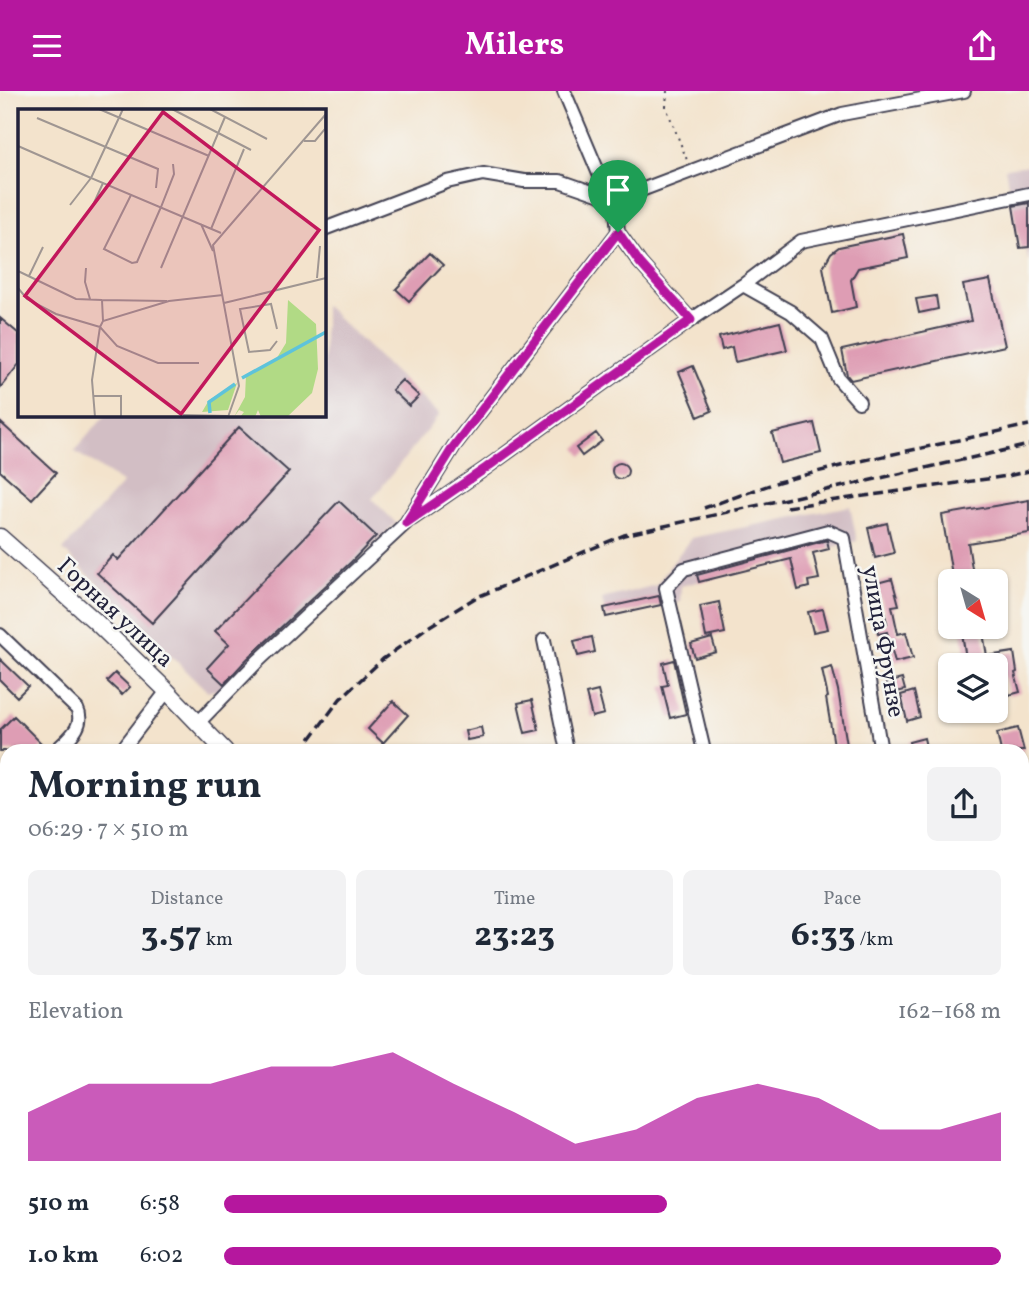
<!DOCTYPE html>
<html lang="en">
<head>
<meta charset="utf-8">
<style>
  body { margin:0; font-family:Vollkorn,serif; background:#f2f2f3; color:#1f2937; height:100vh; display:flex; flex-direction:column; font-size:26px; white-space:nowrap }
  * { box-sizing:border-box; margin:0 }
  p { font-size:23px; color:#747a83 }
  .icon { flex:none; width:38px; height:38px; fill:none; stroke:currentColor; stroke-width:2; stroke-linecap:round; stroke-linejoin:round }
  .map { position:relative; flex:1; overflow:hidden }
  .panel { position:absolute; left:0px; top:653px; width:1029px; height:555px; display:flex; flex-direction:column; background:#fff; border-radius:21px 21px 0 0; box-shadow:0 2px 5px #0004 }
  .panel>* { flex:none }
  .needle { width:46px; rotate:143deg }
  .tools { position:absolute; left:938px; top:478px; display:grid; gap:14px }
  .tools a { display:grid; place-items:center; width:70px; height:70px; border-radius:10px; background:#fff; box-shadow:0 2px 5px #0004; font-size:35px }
  .pin { position:absolute; display:grid; place-items:center; width:60px; height:60px; color:#fff; margin:-72px -30px; border-radius:50% 50% 50% 0; rotate:-45deg; box-shadow:0 0 7px #0007 }
  .pin .icon { rotate:45deg }
  .round { display:grid; place-items:center; flex:none; width:74px; height:74px; border-radius:10px; background:#f2f2f3 }
  .summary { display:flex; align-items:center; justify-content:space-between; height:119px; padding:0 28px }
  h1 { font-size:38px; font-weight:700; line-height:52px }
  .figures { display:grid; grid-template-columns:repeat(3,1fr); gap:10px; height:119px; padding:7px 28px }
  .figures div { display:grid; align-content:center; border-radius:10px; background:#f2f2f3; text-align:center }
  .figures b { font-size:35px; font-weight:700 }
  .figures small { font-size:19px; font-weight:400 }
  .figures p { font-size:19px }
  .chart { height:196px; padding:14px 28px }
  .chart p { display:flex; justify-content:space-between }
  .chart svg { width:100%; height:126px; margin-top:7px; fill:#b5179e; opacity:.7 }
  ul { padding:0 28px; list-style:none; font-size:23px }
  li { display:grid; grid-template-columns:112px 84px 1fr; align-items:center; height:52px }
  li i { height:18px; border-radius:9px; background:#b5179e }
  header { display:flex; justify-content:space-between; align-items:center; height:91px; padding:0 28px; background:#b5179e; color:#fff; font-size:32px; font-weight:700 }
  .map>svg:first-child { display:block }
</style>
</head>
<body>
<header><svg class="icon" aria-label="menu" viewBox="0 0 24 24"><path d="M4 6h16M4 12h16M4 18h16"/></svg>Milers<svg class="icon" aria-label="share" viewBox="0 0 24 24"><path d="M12 15V3M7 8l5-5 5 5M5 13v7h14v-7"/></svg></header>
<div class="map">
<svg width="1029" height="1206" viewBox="0 0 1029 1206">
  <rect width="100%" height="100%" fill="#f6f6f2"/>
  <filter id="ink" filterUnits="userSpaceOnUse"><feTurbulence type="fractalNoise" baseFrequency=".0143" numOctaves="2"/><feDisplacementMap in="SourceGraphic" scale="14" xChannelSelector="R" yChannelSelector="G"/><feConvolveMatrix kernelMatrix="1 2 1 2 8 2 1 2 1" color-interpolation-filters="sRGB"/></filter>
  <filter id="wash" filterUnits="userSpaceOnUse"><feTurbulence type="fractalNoise" baseFrequency=".00686" numOctaves="4" result="noise"/><feDisplacementMap in="SourceGraphic" scale="28" xChannelSelector="R" yChannelSelector="G"/><feGaussianBlur stdDeviation="1.57" result="paint"/><feColorMatrix in="noise" values="0 0 0 0 0 0 0 0 0 0 0 0 0 0 0 0 0 1.4 0 .05"/><feComposite in="paint" operator="in"/></filter>
  <g filter="url(#wash)">
    <rect width="100%" height="100%" fill="#f3e3cc"/>
    <path fill="#d2bec4" d="M1029,74V169H1028L1026,157H1020L1005,77Z
      M324,214L439,324L372,408L396,432L223,599L207,600L63,459L123,392L74,360L106,324H324Z
      M850,415L857,450L681,495L680,511L606,526L602,508L656,494L691,447Z
      M0,941L7,948V1182L0,1180Z"/>
    <g id="blocks">
      <path fill="#de9db4" d="M1029,112V156L1020,157L1013,115Z
        M903,143L908,167L858,177L851,189L856,216L832,222L823,176L831,162L839,156Z
        M430,162L443,174L409,210L396,198Z
        M990,189L1005,255L851,289L847,284L842,259L971,230L963,194Z
        M936,205L938,218L919,222L916,208Z
        M0,227L19,243V273L0,297Z
        M780,231L787,259L735,271L732,256L722,259L719,246Z
        M693,275L712,320L698,326L679,281Z
        M402,289L419,305L409,315L392,299Z
        M0,331L56,382L32,408L0,380Z
        M814,332L821,362L780,372L772,342Z
        M239,336L289,381L152,532L97,482L113,464L118,469Z
        M596,342L602,350L582,365L576,357Z
        M612 380a8 8 0 1 1 16 0a8 8 0 1 1-16 0Z
        M1029,409V442L968,452L974,490H953L942,424Z
        M339,410L376,445L351,471L247,568L224,593L207,577L229,553L215,540Z
        M887,432L894,462L875,467L868,437Z
        M827,449L829,458L813,462L819,488L808,490L809,496L798,499L791,468L699,491L697,484Z
        M892,488L899,514L892,515L898,543L906,541L913,567L895,571L887,541L878,543L876,534L887,532L877,492Z
        M659,505L661,514L606,526L604,517Z
        M719,511L725,542L706,546L700,515Z
        M823,518L828,538L813,541L808,521Z
        M961,536H982L987,565L1014,561L1017,581L1015,582L1020,601L1009,604L1004,584L996,585V574H967Z
        M592,546L595,561L578,565L574,550Z
        M712,547L716,561L695,567L691,553Z
        M0,568L28,595L17,606L0,589Z
        M674,569L686,623L670,627L662,595L668,594L663,572Z
        M832,576L838,599L848,660H835L826,607L828,606L822,579Z
        M115,582L130,596L122,604L107,590Z
        M902,588L905,599L888,603L886,592Z
        M598,600L604,623L592,626L586,603Z
        M914,600L920,626L907,630L901,604Z
        M532,609L539,639L525,642L518,612Z
        M393,610L408,624L383,652L368,638Z
        M14,625L44,655L39,660H0V639Z
        M481,636L483,646L467,649L465,640Z
        M1018,637L1024,660H1001L997,642Z
        M924,647L927,660H911L909,651Z"/>
    </g>
  </g>
  <g filter="url(#ink)">
    <use href="#blocks" fill-opacity="0" stroke="#413f51" stroke-width="2"/>
    <g fill="none" stroke-linecap="round" stroke-linejoin="round">
      <defs>
        <path id="minor" d="M564,0L602,90L615,108
          M324,138L447,91L483,83L524,90H560L615,109
          M743,194L791,221L822,248L838,287L859,311
          M691,229L743,194L801,150L1029,103
          M412,428L486,377L691,229L640,172L618,141
          M0,544L77,618C86,636 67,648 56,660
          M544,549L567,660
          M198,632L258,570L406,432L454,355L618,141L615,109L842,23L964,0
          M121,660L167,600
          M704,660L666,497L684,478L828,440L844,447L881,660
          M0,717L7,710
          M0,817L7,808
          M1022,915L1029,913
          M1022,1090L1029,1088
          M550,1200L551,1206
          M700,1200L702,1206"/>
        <path id="major" d="M0,446L96,531L167,600L225,660
          M1022,729L1029,728
          M376,1206V1200"/>
      </defs>
      <use href="#minor" stroke="#413f51" stroke-width="16"/>
      <use href="#major" stroke="#413f51" stroke-width="19"/>
      <path stroke="#413f51" stroke-width="2" stroke-dasharray="2 5" stroke-linecap="butt" d="M667,0L666,16L687,69"/>
      <use href="#minor" stroke="#fff" stroke-width="12"/>
      <use href="#major" stroke="#fff" stroke-width="16"/>
      <path stroke="#22223b" stroke-width="3.5" stroke-dasharray="10 5" stroke-linecap="butt" d="M786,416L1008,385L1029,380
        M704,417L778,391L856,371L1029,334
        M301,660L340,608L383,568L425,538L475,507L624,444L1029,354
        M168,1206V1200"/>
    </g>
  </g>
  <g fill="none" stroke-linecap="round" stroke-linejoin="round" filter="url(#ink)">
    <defs>
      <path id="route" d="M618,141L640,172L691,229L486,377L406,432L454,355Z"/>
    </defs>
    <use href="#route" stroke="#fff" stroke-width="14"/>
    <use href="#route" stroke="#b5179e" stroke-width="9"/>
  </g>
  <g text-anchor="middle" stroke-width="5" stroke-linejoin="round" paint-order="stroke">
    <g font-size="24" fill="#22223b" stroke="#f6f6f2">
      <text transform="translate(116 521) rotate(43)" y="8">Горная улица</text>
      <text transform="translate(884 550) rotate(80)" y="8">улица Фрунзе</text>
    </g>
  </g>
  <g transform="translate(18 18)">
    <rect width="308" height="308" fill="#f3e3cc"/>
    <path d="M270,191L298,215L300,260L294,284L269,308H243L240,301L237,308H222L226,303L221,301L216,308L227,288L228,266L257,252L268,234ZM219,274L210,301L184,303L191,291Z" fill="#b1da85"/>
    <path fill="none" stroke="#5ec3db" stroke-width="3.5" d="M224,269L308,223M192,304L191,293L217,275"/>
    <path fill="none" stroke="#9f9692" stroke-width="2" d="M81,0L191,47M105,0L73,69L203,124M154,0L233,41M192,0L249,30M19,9L140,60L138,79M286,32H297L307,20V7M0,37L73,69L52,96M113,86L86,140L114,154L119,153L143,98L156,65L155,55M75,96L85,74M183,115L195,142M193,120L226,40M68,159L67,173L72,190M143,159L207,8M0,162L58,190L84,191M11,167L25,138M299,169L302,137M0,179L9,190L38,205L82,218L85,212L151,192L205,186M206,194L308,169M85,212L84,191L149,192M82,218L99,237L140,254H181M259,232L252,241L231,243L222,200L253,195L259,220M75,287H103V308M165,306L210,307M77,308L74,271L82,218M210,308L221,277L195,136L308,5"/>
    <path fill="#c2185b" fill-opacity="0.15" stroke="#c2185b" stroke-width="3.5" d="M145,3L301,121L163,305L7,187Z"/>
    <rect width="308" height="308" fill="none" stroke="#22223b" stroke-width="3.5"/>
  </g>
</svg>
<div class="tools">
<a><svg class="needle" viewBox="-14 -14 28 28"><path d="M0-13l5 13h-10z" fill="#e53935"/><path d="M0 13l5-13h-10z" fill="#747a83"/></svg></a>
<a><svg class="icon" aria-label="layers" viewBox="0 0 24 24"><path d="M12 4l9 5-9 5-9-5zM3 14l9 5 9-5"/></svg></a>
</div>
<div class="pin" style="left:618px;top:141px;background:#1e9e55"><svg class="icon" aria-label="arrive" viewBox="0 0 24 24"><path d="M6 21V4h12l-3 4 3 4H6"/></svg></div>
<section class="panel">
<div class="summary"><div><h1>Morning run</h1><p>06:29 · 7 × 510 m</p></div><a class="round"><svg class="icon" aria-label="share" viewBox="0 0 24 24"><path d="M12 15V3M7 8l5-5 5 5M5 13v7h14v-7"/></svg></a></div>
<div class="figures">
<div><p>Distance</p><b>3.57<small> km</small></b></div>
<div><p>Time</p><b>23:23</b></div>
<div><p>Pace</p><b>6:33<small> /km</small></b></div>
</div>
<div class="chart"><p><span>Elevation</span>162–168 m</p>
<svg viewBox="0 0 160 44" preserveAspectRatio="none"><path d="M0 44V27L10 17L20 17L30 17L40 11L50 11L60 6L70 17L80 27L90 38L100 33L110 22L120 17L130 22L140 33L150 33L160 27V44z"/></svg>
</div>
<ul>
<li><b>510 m</b>6:58<i style="width:57%"></i></li>
<li><b>1.0 km</b>6:02<i style="width:100%"></i></li>
</ul>
</section>
</div>
</body>
</html>
